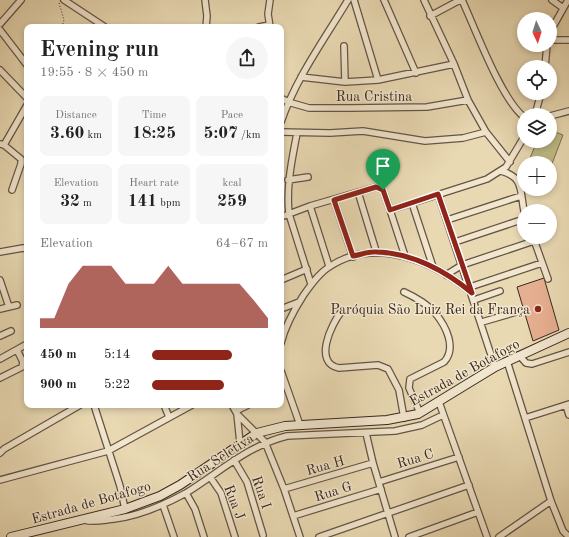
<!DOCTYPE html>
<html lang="en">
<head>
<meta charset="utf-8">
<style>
  body { margin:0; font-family:"Old Standard TT",serif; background:#f6f6f6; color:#222; height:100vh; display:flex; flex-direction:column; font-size:15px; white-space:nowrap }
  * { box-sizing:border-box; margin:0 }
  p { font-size:13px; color:#767676 }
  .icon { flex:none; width:22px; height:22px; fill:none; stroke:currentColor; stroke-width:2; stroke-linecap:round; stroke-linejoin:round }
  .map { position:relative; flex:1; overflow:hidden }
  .drawer { position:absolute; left:24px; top:24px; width:260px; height:384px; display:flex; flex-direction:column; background:#fff; border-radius:8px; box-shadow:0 2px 6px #0003 }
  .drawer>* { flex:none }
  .needle { width:26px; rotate:176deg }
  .fabs { position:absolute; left:517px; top:12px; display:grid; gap:8px }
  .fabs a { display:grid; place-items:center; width:40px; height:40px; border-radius:50%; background:#fff; box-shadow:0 2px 6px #0003; font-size:20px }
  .pin { position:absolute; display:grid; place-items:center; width:34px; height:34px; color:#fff; margin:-41px -17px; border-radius:50% 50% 50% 0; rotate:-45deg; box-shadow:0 0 4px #0007 }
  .pin .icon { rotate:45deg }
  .round { display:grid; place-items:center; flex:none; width:42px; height:42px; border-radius:21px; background:#f6f6f6 }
  .summary { display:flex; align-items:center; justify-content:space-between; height:68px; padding:0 16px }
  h1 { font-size:22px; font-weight:600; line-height:30px }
  .stats { display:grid; grid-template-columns:repeat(3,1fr); gap:6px; height:68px; padding:4px 16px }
  .stats div { display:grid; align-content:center; border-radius:8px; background:#f6f6f6; text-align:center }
  .stats b { font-size:17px; font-weight:600 }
  .stats small { font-size:11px; font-weight:400 }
  .stats p { font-size:11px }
  .chart { height:112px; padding:8px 16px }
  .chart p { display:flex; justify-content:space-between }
  .chart svg { width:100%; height:72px; margin-top:4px; fill:#8f2418; opacity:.7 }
  ul { padding:0 16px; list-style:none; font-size:13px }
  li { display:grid; grid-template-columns:64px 48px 1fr; align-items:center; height:30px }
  li i { height:10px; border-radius:5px; background:#8f2418 }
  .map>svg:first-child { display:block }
</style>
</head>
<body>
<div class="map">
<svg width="569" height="537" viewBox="0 0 569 537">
  <rect width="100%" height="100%" fill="#e9d9b3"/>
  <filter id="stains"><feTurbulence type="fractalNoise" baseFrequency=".005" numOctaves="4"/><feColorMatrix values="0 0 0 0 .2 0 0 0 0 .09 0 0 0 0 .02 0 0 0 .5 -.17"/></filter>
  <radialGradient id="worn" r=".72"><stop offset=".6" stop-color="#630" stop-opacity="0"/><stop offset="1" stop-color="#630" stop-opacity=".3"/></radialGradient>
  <path fill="#bfbc87" stroke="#7c7253" d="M550,130L563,135L550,169V163H528L537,141H550Z"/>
  <path fill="#e7af91" stroke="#39281f" d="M544,278L559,330L533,341L517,287Z"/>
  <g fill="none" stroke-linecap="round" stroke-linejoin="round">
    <defs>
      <path id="minor" d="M64,0L105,27
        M205,0L207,16L206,27
        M270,0L268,14L270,27
        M354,0L378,80
        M384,0L416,73
        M424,0L454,64L468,100L486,132L510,162
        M462,0C475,28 501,99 524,117
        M552,0L563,8
        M430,16L460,0
        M0,24L21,0
        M259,27L269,25
        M0,30L27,65
        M550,32L568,0
        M550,40H569
        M344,46L345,82
        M545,67L547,45
        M0,70L27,98
        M301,77L345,82L378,80L454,64
        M281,98L288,102L309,108H351L427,107L468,100
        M535,115L541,93
        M550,116L569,111
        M281,122C296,78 324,40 348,0
        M281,132L330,133L363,131L425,141L463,138L486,132
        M297,133C292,160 286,186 289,214L311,284
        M0,144L4,145L21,159V164L12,190
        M4,145L27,105
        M501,171C524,177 520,191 524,211
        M288,180L308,177
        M358,192L376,251
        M438,194L495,367
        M334,200L353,257
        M412,203L433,267
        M310,206L329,266
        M390,210L405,256
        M281,217L310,206L376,187L383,190L390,210L487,179L506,167L524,137
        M447,220L521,196
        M533,237L548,279
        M455,242L524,219
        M0,252L23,248L27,249
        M446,275L462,265L534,241
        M0,280L9,307
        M281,280L307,269
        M470,287L542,263
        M404,292C415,297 427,304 435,313C446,326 457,348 444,362L410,379L409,388L420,413
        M474,300L500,291
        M0,309L17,305
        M281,309L299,302
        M341,312C331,325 313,363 339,368L378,365L388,369L399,390L404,418
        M482,322L516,312
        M0,336L11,331
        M281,343C285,327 294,310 303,296C310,286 318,274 329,267C375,236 434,261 472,293
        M519,355L526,363L532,364L569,352
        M0,359L27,344
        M507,361L551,501L563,531L569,537
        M281,371L300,425
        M0,378L22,367L23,362L17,350
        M439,402L487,537
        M94,405L120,486L125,509
        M164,405L169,417
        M232,405L237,414L240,443
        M566,405L569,415
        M236,411L248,405
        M237,414L265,442L284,489L300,537
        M525,418L569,404
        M366,433L373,463L395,537
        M0,453L4,449L80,405
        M234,460L247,482L263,535
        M210,477L221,493L235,537
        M0,480L108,451L192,405
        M379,482L459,457
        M284,489L373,463
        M186,493L195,509L204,537
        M163,505L174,537
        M293,516L381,489
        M84,520C94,523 104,520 114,519C140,516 164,505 186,493C220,472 247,446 287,436L395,431L422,425L443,415
        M319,537L469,485
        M409,537L478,512
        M499,537L551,501"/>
      <path id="secondary" d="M11,537L125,509L160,496L180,485L257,433L285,426L387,420L418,414L495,367L569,333"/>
    </defs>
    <use href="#minor" stroke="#655444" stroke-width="8"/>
    <use href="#secondary" stroke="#39281f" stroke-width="10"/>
    <path stroke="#39281f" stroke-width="1" stroke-dasharray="1 2" stroke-linecap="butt" d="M59,3L64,20L62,27"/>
    <use href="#minor" stroke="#f1e6ce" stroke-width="5.5"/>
    <use href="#secondary" stroke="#f1e6ce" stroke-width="8"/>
  </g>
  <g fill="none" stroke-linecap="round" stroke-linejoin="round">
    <defs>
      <path id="route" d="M376,187L383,190L390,210L438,194L472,293C446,271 412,253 377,252C369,251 360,255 353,256L334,200Z"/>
    </defs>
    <use href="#route" stroke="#fff" stroke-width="8"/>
    <use href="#route" stroke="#8f2418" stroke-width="5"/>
  </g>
  <circle fill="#8f2418" stroke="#f1e6ce" stroke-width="1.5" cx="538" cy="309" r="4"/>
  <g text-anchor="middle" stroke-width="3" stroke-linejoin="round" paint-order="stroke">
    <g font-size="14" fill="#39281f" stroke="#f1e6ce">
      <text x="374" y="101">Rua Cristina</text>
      <text transform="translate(464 372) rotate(-29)" y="5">Estrada de Botafogo</text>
      <text transform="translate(220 457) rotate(-33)" y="5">Rua Seletiva</text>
      <text transform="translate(415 458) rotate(-17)" y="5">Rua C</text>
      <text transform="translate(325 465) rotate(-16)" y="5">Rua H</text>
      <text transform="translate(333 491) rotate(-17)" y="5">Rua G</text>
      <text transform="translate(262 492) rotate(71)" y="5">Rua I</text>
      <text transform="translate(91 502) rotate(-16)" y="5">Estrada de Botafogo</text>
      <text transform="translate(235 502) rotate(69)" y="5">Rua J</text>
    </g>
    <g font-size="14" fill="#39281f" stroke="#f1e6ce" text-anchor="end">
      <text x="530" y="314">Paróquia São Luiz Rei da França</text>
    </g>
  </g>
  <rect width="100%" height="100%" filter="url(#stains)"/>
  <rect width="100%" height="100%" fill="url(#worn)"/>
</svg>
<div class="fabs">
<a><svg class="needle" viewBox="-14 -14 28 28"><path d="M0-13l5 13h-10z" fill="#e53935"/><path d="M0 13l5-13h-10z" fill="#767676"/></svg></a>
<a><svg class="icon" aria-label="locate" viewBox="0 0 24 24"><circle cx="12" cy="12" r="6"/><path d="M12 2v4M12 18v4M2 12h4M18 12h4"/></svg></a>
<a><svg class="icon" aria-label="layers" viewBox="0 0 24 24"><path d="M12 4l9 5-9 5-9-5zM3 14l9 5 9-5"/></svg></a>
<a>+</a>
<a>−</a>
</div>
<div class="pin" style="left:383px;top:190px;background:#1e9e55"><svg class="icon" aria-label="arrive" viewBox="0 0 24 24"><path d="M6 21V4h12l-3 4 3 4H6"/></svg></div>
<section class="drawer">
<div class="summary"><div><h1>Evening run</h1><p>19:55 · 8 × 450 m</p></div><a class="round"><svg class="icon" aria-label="share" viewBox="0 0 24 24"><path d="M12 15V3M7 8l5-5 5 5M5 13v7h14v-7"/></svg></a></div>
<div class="stats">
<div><p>Distance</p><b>3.60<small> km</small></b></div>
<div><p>Time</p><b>18:25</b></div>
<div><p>Pace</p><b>5:07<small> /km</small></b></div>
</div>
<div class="stats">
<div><p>Elevation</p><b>32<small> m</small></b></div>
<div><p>Heart rate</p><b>141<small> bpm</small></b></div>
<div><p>kcal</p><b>259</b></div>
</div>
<div class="chart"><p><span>Elevation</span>64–67 m</p>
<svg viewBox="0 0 160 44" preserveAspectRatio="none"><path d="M0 44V38L10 38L20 17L30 6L40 6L50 6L60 17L70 17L80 17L90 6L100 17L110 17L120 17L130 17L140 17L150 27L160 38V44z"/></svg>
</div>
<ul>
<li><b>450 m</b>5:14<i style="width:69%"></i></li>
<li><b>900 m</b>5:22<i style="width:62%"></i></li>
</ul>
</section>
</div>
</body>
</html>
